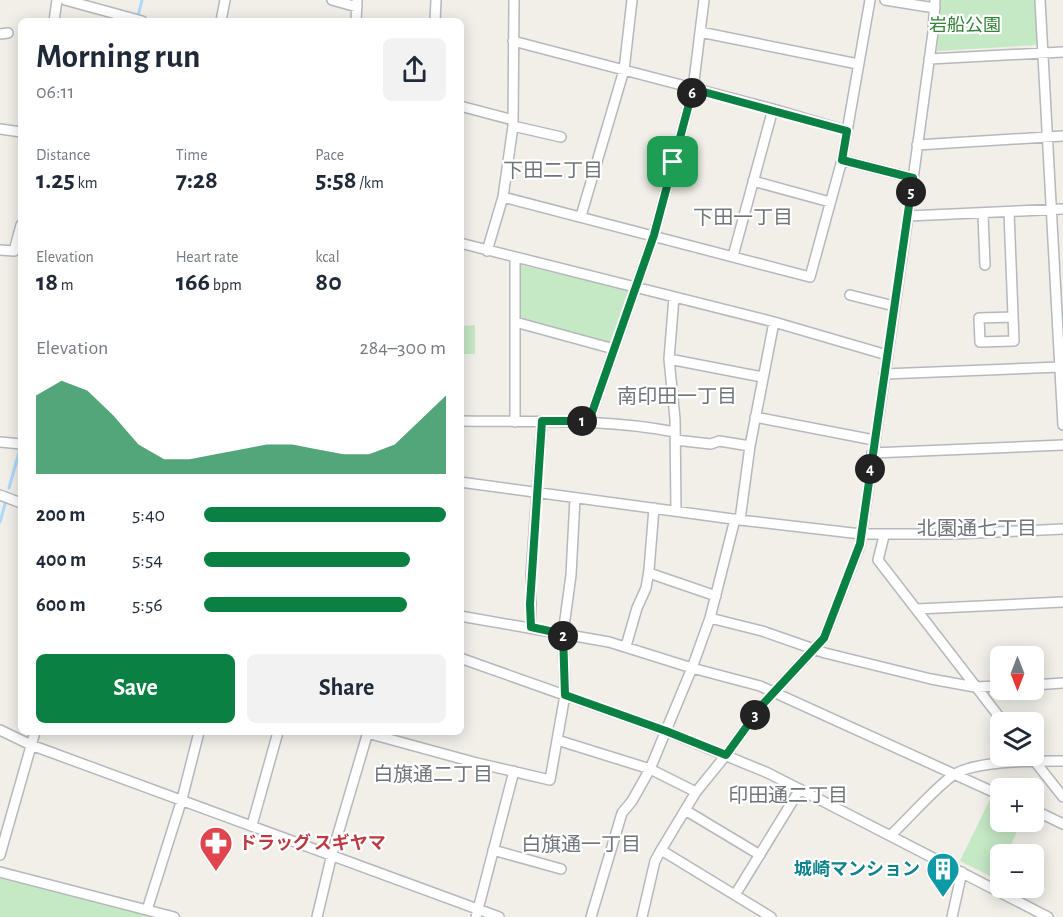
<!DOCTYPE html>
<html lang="en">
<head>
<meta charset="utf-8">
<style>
  body { margin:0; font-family:"Alegreya Sans","Noto Sans JP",sans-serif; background:#f2f2f3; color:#1f2937; height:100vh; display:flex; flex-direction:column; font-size:22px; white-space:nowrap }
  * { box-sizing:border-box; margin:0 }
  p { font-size:20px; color:#747a83 }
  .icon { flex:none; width:33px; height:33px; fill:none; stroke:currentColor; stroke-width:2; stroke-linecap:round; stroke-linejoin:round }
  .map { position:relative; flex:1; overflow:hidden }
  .side { position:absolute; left:18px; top:18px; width:446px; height:717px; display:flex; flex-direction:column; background:#fff; border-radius:9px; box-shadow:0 3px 15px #0003 }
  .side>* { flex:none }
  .needle { width:39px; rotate:180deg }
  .fabs { position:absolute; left:990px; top:646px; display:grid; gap:12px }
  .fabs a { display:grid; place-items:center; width:54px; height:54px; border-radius:9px; background:#fff; box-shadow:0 3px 15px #0003; font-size:30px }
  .pin { position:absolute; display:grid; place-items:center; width:51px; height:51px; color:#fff; margin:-26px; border-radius:12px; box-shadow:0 3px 9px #0006 }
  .km { position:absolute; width:30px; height:30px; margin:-15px; border-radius:50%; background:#222; color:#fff; font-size:16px; line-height:30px; text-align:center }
  .round { display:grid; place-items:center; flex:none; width:63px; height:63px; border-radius:9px; background:#f2f2f3 }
  .summary { display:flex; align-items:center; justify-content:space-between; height:102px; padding:0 18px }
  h1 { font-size:33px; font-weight:700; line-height:45px }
  .figures { display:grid; grid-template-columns:repeat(3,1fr); gap:9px; height:102px; padding:6px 18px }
  .figures div { display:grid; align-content:center }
  .figures b { font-size:26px; font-weight:700 }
  .figures small { font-size:16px; font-weight:400 }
  .figures p { font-size:16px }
  .chart { height:168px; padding:12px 18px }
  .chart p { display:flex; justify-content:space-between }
  .chart svg { width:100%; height:108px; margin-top:6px; fill:#0b8043; opacity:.7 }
  .primary-button { display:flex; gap:12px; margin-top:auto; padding:12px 18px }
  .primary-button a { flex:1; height:69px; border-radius:9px; background:#0b8043; color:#fff; font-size:24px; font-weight:700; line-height:69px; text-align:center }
  .primary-button a+a { background:#f2f2f3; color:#1f2937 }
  ul { padding:0 18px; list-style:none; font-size:20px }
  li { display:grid; grid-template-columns:96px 72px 1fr; align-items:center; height:45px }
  li i { height:15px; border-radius:8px; background:#0b8043 }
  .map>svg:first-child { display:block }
</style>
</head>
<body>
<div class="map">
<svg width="1063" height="917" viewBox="0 0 1063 917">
  <rect width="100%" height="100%" fill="#f1efe8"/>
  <path fill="#c5e8c5" d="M941,0H1035L1037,45L937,51Z
    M521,265L628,290L612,344L519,318V267Z
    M475,325V354H461V326Z
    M992,795L1000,799V822H1021L1007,855H1000V868L996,879L960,861Z
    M0,874L157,917H0Z"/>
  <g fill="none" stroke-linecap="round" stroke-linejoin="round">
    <path stroke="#aadaff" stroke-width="3" d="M138,16L142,0
      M9,488L20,449
      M0,522L5,504"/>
    <defs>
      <path id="minor" d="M65,0L142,21
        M332,0L357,7
        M885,0L935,8
        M1040,0L1063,425
        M54,21L57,0
        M221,21L225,0
        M356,21L357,0
        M435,21L436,0
        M700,32L858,64
        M0,34L8,33
        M513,41L773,109L847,131
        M929,59L1063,52
        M460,106L513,120
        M513,126L561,137
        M0,129L21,132
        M917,145L1063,136
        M842,160L913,178
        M753,181L830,202
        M503,197L810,277L842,160L870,0
        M1009,212L1014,341L980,342L979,318L1013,317
        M983,214L985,265
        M581,216L624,70L632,0
        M908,216L1063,209
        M460,243L774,322L887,355
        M0,250L14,251L21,225
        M487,251L503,197L513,126L514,0
        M733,256L773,109
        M515,258V422
        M850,295L894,306
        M674,297L669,359L675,419L676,511
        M515,322L614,349
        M669,359L762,377
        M884,374L1059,367
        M755,417L874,440
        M460,421C533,422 604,418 675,432
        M589,421L654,235L693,89L704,0
        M675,440L711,444L719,441L750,446
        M0,442L21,444
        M872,453L1063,445
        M460,482L740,520L861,534H955L1063,529
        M0,495L21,503
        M740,520L750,446L774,322
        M884,536L878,560L1004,723
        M649,573L716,596
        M917,609L1063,602
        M460,616L609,642L692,668L760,686L1000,795
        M710,618L762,631L825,653L931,679L975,687L1000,686
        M531,628V576L542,421
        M626,646L637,608L646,588L649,570L654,508
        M460,658L666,731L768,773L1048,917
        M1034,685L1063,683
        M0,730L31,745L499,917
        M367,733L477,763L550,780L565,695L563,634L571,575L575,498
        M557,740L650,769L696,792
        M1033,759L1063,797
        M685,810L760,855
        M1034,810L1063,824
        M252,825L278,732
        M891,835C911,816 930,793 952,776C973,760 1037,761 1063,761
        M493,850L561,869
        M661,850L771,917
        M0,855L35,732
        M0,872L174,917
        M735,895L800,789
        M147,910L182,799L199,732
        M317,917L332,854L368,732
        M476,917L514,771
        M591,917L622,813L632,801L650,769L692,668L710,618L735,519
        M642,917L655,861L661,850L696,792L726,755L763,704L824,638L860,545L908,216L933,32L935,0
        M952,917L962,872"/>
    </defs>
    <use href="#minor" stroke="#b5b8bc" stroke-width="12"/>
    <use href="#minor" stroke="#fff" stroke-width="9"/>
  </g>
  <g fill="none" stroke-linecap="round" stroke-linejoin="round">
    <defs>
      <path id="route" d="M693,89L847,131L842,160L913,178L860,544L824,638L763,704L726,755L666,731L565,695L563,634L531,627L530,604L542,421H589L654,235Z"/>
    </defs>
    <use href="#route" stroke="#fff" stroke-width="12"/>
    <use href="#route" stroke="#0b8043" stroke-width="8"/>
  </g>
  <defs>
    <symbol id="pharmacy-pin" viewBox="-11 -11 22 30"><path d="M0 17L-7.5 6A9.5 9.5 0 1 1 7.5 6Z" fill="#e0444e" stroke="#fff"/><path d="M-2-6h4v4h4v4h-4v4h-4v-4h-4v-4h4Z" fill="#fff"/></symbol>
    <symbol id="building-pin" viewBox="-11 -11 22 30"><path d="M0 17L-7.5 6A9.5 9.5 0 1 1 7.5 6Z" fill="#0f9aa8" stroke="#fff"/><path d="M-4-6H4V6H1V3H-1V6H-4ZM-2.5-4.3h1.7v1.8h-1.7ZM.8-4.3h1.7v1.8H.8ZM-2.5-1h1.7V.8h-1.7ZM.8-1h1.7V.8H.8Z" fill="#fff"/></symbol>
  </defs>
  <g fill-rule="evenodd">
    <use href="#pharmacy-pin" x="197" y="824" width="38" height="52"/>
    <use href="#building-pin" x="924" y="850" width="38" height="52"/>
  </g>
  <g text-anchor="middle" stroke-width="4.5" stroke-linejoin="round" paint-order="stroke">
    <g font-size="18" fill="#348238" stroke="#fff">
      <text x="965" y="31">岩船公園</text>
    </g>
    <g font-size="18" font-weight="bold" fill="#be3a42" stroke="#fff" text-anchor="start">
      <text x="239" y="849">ドラッグ スギヤマ</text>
    </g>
    <g font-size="18" font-weight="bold" fill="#0d838f" stroke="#fff" text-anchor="end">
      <text x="920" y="875">城崎マンション</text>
    </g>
    <g font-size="20" fill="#70757a" stroke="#fff">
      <text x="553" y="177">下田二丁目</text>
      <text x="743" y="224">下田一丁目</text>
      <text x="677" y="403">南印田一丁目</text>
      <text x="977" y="535">北園通七丁目</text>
      <text x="433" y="781">白旗通二丁目</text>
      <text x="788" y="802">印田通二丁目</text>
      <text x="581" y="851">白旗通一丁目</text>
    </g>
  </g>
</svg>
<div class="fabs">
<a><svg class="needle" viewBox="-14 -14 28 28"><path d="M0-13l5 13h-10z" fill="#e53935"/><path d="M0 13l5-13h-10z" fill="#747a83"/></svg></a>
<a><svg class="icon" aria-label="layers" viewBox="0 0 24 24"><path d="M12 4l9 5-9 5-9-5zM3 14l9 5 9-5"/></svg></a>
<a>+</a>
<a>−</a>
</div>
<div class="pin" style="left:673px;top:162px;background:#1e9e55"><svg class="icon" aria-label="arrive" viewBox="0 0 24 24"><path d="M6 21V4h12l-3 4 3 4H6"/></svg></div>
<b class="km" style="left:582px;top:421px">1</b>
<b class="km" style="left:563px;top:636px">2</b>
<b class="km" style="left:755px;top:715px">3</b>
<b class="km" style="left:870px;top:469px">4</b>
<b class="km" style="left:911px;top:192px">5</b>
<b class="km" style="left:692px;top:93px">6</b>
<section class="side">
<div class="summary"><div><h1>Morning run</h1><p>06:11</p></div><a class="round"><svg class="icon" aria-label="share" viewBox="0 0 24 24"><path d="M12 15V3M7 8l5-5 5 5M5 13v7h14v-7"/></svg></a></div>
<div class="figures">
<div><p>Distance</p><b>1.25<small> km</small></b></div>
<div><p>Time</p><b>7:28</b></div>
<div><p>Pace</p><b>5:58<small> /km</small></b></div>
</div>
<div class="figures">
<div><p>Elevation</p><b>18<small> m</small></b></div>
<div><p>Heart rate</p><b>166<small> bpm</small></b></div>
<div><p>kcal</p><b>80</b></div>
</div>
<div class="chart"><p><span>Elevation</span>284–300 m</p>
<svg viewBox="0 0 160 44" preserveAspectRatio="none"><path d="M0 44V12L10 6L20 10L30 20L40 32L50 38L60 38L70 36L80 34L90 32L100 32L110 34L120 36L130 36L140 32L150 22L160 12V44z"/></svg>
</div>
<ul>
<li><b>200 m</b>5:40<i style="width:100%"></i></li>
<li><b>400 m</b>5:54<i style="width:85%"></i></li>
<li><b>600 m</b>5:56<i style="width:84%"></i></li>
</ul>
<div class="primary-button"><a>Save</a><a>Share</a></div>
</section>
</div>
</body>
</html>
